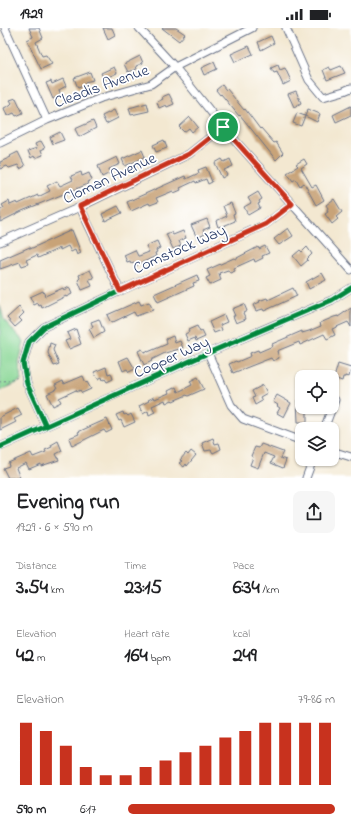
<!DOCTYPE html>
<html lang="en">
<head>
<meta charset="utf-8">
<style>
  body { margin:0; font-family:"Indie Flower",sans-serif; background:#f6f6f6; color:#202124; height:100vh; display:flex; flex-direction:column; font-size:15px; white-space:nowrap }
  * { box-sizing:border-box; margin:0 }
  p { font-size:13px; color:#757577 }
  .icon { flex:none; width:22px; height:22px; fill:none; stroke:currentColor; stroke-width:2; stroke-linecap:round; stroke-linejoin:round }
  .map { position:relative; height:450px; overflow:hidden }
  .side { display:flex; flex-direction:column; background:#fff; flex:1 }
  .side>* { flex:none }
  .buttons { position:absolute; left:295px; top:342px; display:grid; gap:8px }
  .buttons a { display:grid; place-items:center; width:44px; height:44px; border-radius:8px; background:#fff; box-shadow:0 1px 3px #0004; font-size:20px }
  .pin { position:absolute; display:grid; place-items:center; width:34px; height:34px; color:#fff; margin:-17px; border:2px solid #fff; border-radius:50%; box-shadow:0 1px 4px #0007 }
  .round { display:grid; place-items:center; flex:none; width:42px; height:42px; border-radius:8px; background:#f6f6f6 }
  .head { display:flex; align-items:center; justify-content:space-between; height:68px; padding:0 16px }
  h1 { font-size:22px; font-weight:700; line-height:30px }
  .metrics { display:grid; grid-template-columns:repeat(3,1fr); gap:6px; height:68px; padding:4px 16px }
  .metrics div { display:grid; align-content:center }
  .metrics b { font-size:20px; font-weight:700 }
  .metrics small { font-size:11px; font-weight:400 }
  .metrics p { font-size:11px }
  .chart { height:112px; padding:8px 16px }
  .chart p { display:flex; justify-content:space-between }
  .chart svg { width:100%; height:72px; margin-top:4px; stroke:#c8321e; stroke-width:6 }
  ul { padding:0 16px; list-style:none; font-size:13px }
  li { display:grid; grid-template-columns:64px 48px 1fr; align-items:center; height:30px }
  li i { height:10px; border-radius:5px; background:#c8321e }
  .status { display:flex; justify-content:space-between; align-items:center; height:28px; padding:0 20px; background:#fff; direction:ltr }
  .status svg { height:11px; fill:currentColor }
  .map>svg:first-child { display:block }
</style>
</head>
<body>
<div class="status"><b>19:29</b><svg viewBox="0 0 49 12"><path d="M0 12V9h3v3zM5 12V6h3v6zM10 12V3h3v9zM15 12V0h3v12zM26 1h20v11H26zM47 4h2v5h-2z"/></svg></div>
<div class="map">
<svg width="351" height="450" viewBox="0 0 351 450">
  <rect width="100%" height="100%" fill="#fff"/>
  <filter id="ink" filterUnits="userSpaceOnUse"><feTurbulence type="fractalNoise" baseFrequency=".025" numOctaves="2"/><feDisplacementMap in="SourceGraphic" scale="8" xChannelSelector="R" yChannelSelector="G"/><feConvolveMatrix kernelMatrix="1 2 1 2 8 2 1 2 1" color-interpolation-filters="sRGB"/></filter>
  <filter id="wash" filterUnits="userSpaceOnUse"><feTurbulence type="fractalNoise" baseFrequency=".012" numOctaves="4" result="noise"/><feDisplacementMap in="SourceGraphic" scale="16" xChannelSelector="R" yChannelSelector="G"/><feGaussianBlur stdDeviation="0.9" result="paint"/><feColorMatrix in="noise" values="0 0 0 0 0 0 0 0 0 0 0 0 0 0 0 0 0 1.4 0 .05"/><feComposite in="paint" operator="in"/></filter>
  <g filter="url(#wash)">
    <rect width="100%" height="100%" fill="#f3e8d1"/>
    <path fill="#89d795" stroke="#52837a" d="M0,277L4,292L24,314L19,334L21,353L0,363Z"/>
    <g id="blocks">
      <path fill="#c8a378" d="M29,0H39L43,10L36,14L42,28L46,27L52,36L41,41L27,12L33,9Z
        M103,0H112L115,7L108,11Z
        M162,0H176L185,6L179,13Z
        M271,8L274,15L261,22L258,14Z
        M249,18L253,26L235,34L231,26Z
        M140,28L143,35L136,38L137,41L128,44L124,36Z
        M214,34L217,41L204,47L201,40Z
        M278,37L280,42L285,40L291,53L283,57L277,44L274,45L271,40Z
        M341,38L345,45L327,52L323,42L329,39L331,42Z
        M114,39L117,45L104,51L101,45Z
        M90,44L93,52L85,54L86,57L78,60L74,50Z
        M63,51L66,58L59,62L61,67L53,71L46,55L51,53L52,56Z
        M222,57L226,62L227,61L244,82L245,81L260,101L261,100L274,115L276,114L283,125L276,132L240,87L239,88L221,66L220,67L216,62Z
        M296,63L301,75L294,79L288,66Z
        M169,66L174,76L167,79L166,77L159,80L157,74L163,71L162,69Z
        M16,70L23,85L16,88L14,85L7,88L4,80L10,77L12,75L10,72Z
        M147,75L149,83L131,87L129,80Z
        M351,78V87L336,94L333,87Z
        M308,81L320,86L317,94L305,88Z
        M114,82L118,90L106,96L102,88Z
        M297,85L305,88L301,98L293,95Z
        M190,89L198,99L192,104L189,100L184,104L179,99Z
        M93,93L96,100L79,109L75,101Z
        M60,104L64,112L53,116L50,109Z
        M164,112L167,120L156,124L153,117Z
        M41,113L45,120L41,122L43,127L35,130L34,128L31,130L28,123L37,120L35,116Z
        M142,122L145,129L125,138L122,131Z
        M18,124L25,138L20,141L18,137L9,140L7,138L0,141V134L11,129L10,128Z
        M117,129L120,136L109,141L110,145L102,149L98,138Z
        M222,131L224,134L230,131L233,138L224,142L227,147L222,150L215,135Z
        M304,131L307,136L301,140L312,159L316,157L324,172L316,177L304,155L300,158L296,151L293,153L287,145L298,138L296,136Z
        M206,139L212,154L208,156L206,151L196,155L195,153L180,160L181,162L174,165L173,163L156,170L158,174L150,177L149,175L131,183L127,174L185,148L186,151L199,145L198,142Z
        M81,144L82,148L89,145L92,152L87,154L88,156L22,183L0,194V182L4,180L2,177L9,173L10,177L17,174L18,176L38,167V169L50,163L47,158L57,153L60,158L73,152L71,148Z
        M258,164L262,171L259,173L260,175L258,176L260,180L248,187L244,179L251,175L248,170Z
        M334,171L342,184L336,189L338,191L332,196L325,186L328,184L327,182L328,180L326,177Z
        M231,175L235,185L233,186L235,193L221,199V198L218,199L216,193L227,188L223,178Z
        M118,178L122,185L105,193L102,186Z
        M207,191L210,199L203,202L205,206L197,210L191,197Z
        M288,200L293,208L279,217L274,211Z
        M72,202L81,225L77,227L75,222L71,224L68,218L60,222V220L38,230L37,227L26,232L28,236L22,238L20,234L0,241V232L30,219V221Z
        M183,203L186,210L179,213L181,218L173,221L166,206L171,204L173,207Z
        M157,213L160,220L156,222L157,224L155,225L156,228L135,238L134,234L131,235L130,233L127,234L124,227L135,222L138,228H139L149,224L146,218Z
        M265,218L269,225L262,228L263,230L255,234L254,231L234,240L235,243L230,245L228,242L219,245L221,252L210,257L206,250L210,248L207,242L234,230L235,231L258,219L259,221Z
        M307,219L312,226L307,231L308,232L301,238L293,228L300,222L302,224Z
        M90,242L94,250L89,251L92,258L82,262L78,252L80,250L79,247Z
        M322,245L326,252L309,261L306,254Z
        M197,247L199,253L193,255L194,258L158,274L154,266Z
        M69,259L72,266L66,269V268L42,280L41,277L39,278L38,275L34,277L30,269L43,263L45,268L63,260L64,262Z
        M293,260L297,268L264,283L263,281L256,283L253,277L260,274L259,273L267,270L268,272Z
        M139,273L141,277L149,274L153,282L136,288L134,284L111,295L107,287Z
        M244,276L247,283L243,285L246,291L236,295L233,288H235L232,281Z
        M19,279L24,285L19,290L22,293L15,299L7,290Z
        M351,280V299L348,294L332,301L335,307L327,311L324,306L300,317L299,314L277,323L279,330L273,333L271,330L233,345L229,336L236,333L237,334L251,328L250,325L258,322L259,324L273,318L272,316L302,303V305L309,303L321,298L320,295L334,289L338,288V289Z
        M224,287L227,294L220,297L222,302L214,305L209,294Z
        M99,291L104,304L94,310L89,301L93,299L91,294Z
        M197,298L200,304L202,303L205,309L196,313L195,310L188,313L185,306L189,304L188,302Z
        M76,301L81,316L69,321L65,313L70,311L67,305Z
        M173,308L175,315L180,313L183,320L165,325L151,332L152,333L144,337L138,323L142,321L144,324L147,323L148,324L167,316L166,311Z
        M50,315L55,317L53,322L59,336L54,338L48,325Z
        M128,329L135,341L129,344L127,341L123,343L119,333Z
        M338,336L351,340L349,349L345,348V349H343L342,353L334,350Z
        M106,339L108,346L111,345L113,351L107,354L105,351L103,352L102,349L98,351L94,344Z
        M83,348L86,355L87,354L91,361L82,365L80,362L77,364L76,362L59,370L61,374L53,378L47,366L57,361L55,357L63,353L64,356Z
        M198,349L204,361L188,368L187,367L173,373L172,372L166,375L165,372L152,378L155,384L149,387L148,383L143,386L139,378L149,373L148,372L154,369L155,371L169,365L168,363L176,359L178,364L192,357L190,353Z
        M263,357L267,365L260,369L262,373L255,377L252,370L255,369L252,363Z
        M277,367L291,375L284,389L277,385L280,380L277,378L278,377L273,374Z
        M297,372H302V379H307V394H298Z
        M18,380L22,387L14,391L16,394L0,402V389Z
        M123,384L124,387L126,386L128,388L131,386L135,394L124,399L121,392L119,393L116,387Z
        M107,391L112,402L106,405L104,402L72,418L69,410L79,406L78,404Z
        M213,410L215,416L219,415L221,421L213,425L211,422L205,423L202,415Z
        M58,413L62,423L56,426L59,432L41,438V436L29,441L26,435L16,440L20,450H8L3,440L9,438L8,435L31,425L33,429L46,424L45,422L52,419L51,417Z
        M261,416L283,424L280,430L286,432L283,440L271,435L274,429L264,425L258,440L250,437L253,429L251,428L255,419L259,420Z
        M191,423L196,427L187,438L186,436L184,439L179,435L182,433L180,432L186,425L188,427Z"/>
    </g>
  </g>
  <g filter="url(#ink)">
    <use href="#blocks" fill-opacity="0" stroke="#677086" stroke-width="1"/>
    <g fill="none" stroke-linecap="round" stroke-linejoin="round">
      <defs>
        <path id="minor" d="M5,0L47,92
          M139,0L175,39L223,99L351,242
          M286,0L309,52L323,69L344,63L351,60
          M0,115L47,92L101,70L151,56L175,39L252,0
          M80,179L120,263
          M0,214L80,179L189,126L223,99
          M208,325L231,377L243,391L302,413
          M46,398L27,356L23,335L29,314L44,299L120,263L266,196L292,176
          M324,401L335,372
          M0,419L208,325L332,272L351,260
          M332,423L351,429
          M306,450L313,431"/>
      </defs>
      <use href="#minor" stroke="#677086" stroke-width="9"/>
      <path stroke="#677086" stroke-width="1" stroke-dasharray="1 3" stroke-linecap="butt" d="M0,354L19,349"/>
      <use href="#minor" stroke="#fff" stroke-width="7"/>
      <defs>
        <path id="cycleway" d="M46,398L27,356L23,335L29,314L44,299L120,263L266,196L292,176
          M0,419L208,325L332,272L351,260"/>
      </defs>
      <use href="#cycleway" stroke="#fff" stroke-width="8"/>
      <use href="#cycleway" stroke="#00873e" stroke-width="5"/>
    </g>
  </g>
  <g fill="none" stroke-linecap="round" stroke-linejoin="round" filter="url(#ink)">
    <defs>
      <path id="route" d="M223,99L292,176L266,196L120,263L80,178L189,126Z"/>
    </defs>
    <use href="#route" stroke="#fff" stroke-width="8"/>
    <use href="#route" stroke="#c8321e" stroke-width="5"/>
  </g>
  <g text-anchor="middle" stroke-width="3.5" stroke-linejoin="round" paint-order="stroke">
    <g font-size="16" fill="#1b2f5e" stroke="#fff">
      <text transform="translate(101 57) rotate(-20)" y="6">Cleadis Avenue</text>
      <text transform="translate(109 149) rotate(-25)" y="6">Cloman Avenue</text>
      <text transform="translate(179 220) rotate(-24)" y="6">Comstock Way</text>
      <text transform="translate(171 328) rotate(-24)" y="6">Cooper Way</text>
    </g>
  </g>
</svg>
<div class="buttons">
<a><svg class="icon" aria-label="locate" viewBox="0 0 24 24"><circle cx="12" cy="12" r="6"/><path d="M12 2v4M12 18v4M2 12h4M18 12h4"/></svg></a>
<a><svg class="icon" aria-label="layers" viewBox="0 0 24 24"><path d="M12 4l9 5-9 5-9-5zM3 14l9 5 9-5"/></svg></a>
</div>
<div class="pin" style="left:223px;top:99px;background:#1e9e55"><svg class="icon" aria-label="arrive" viewBox="0 0 24 24"><path d="M6 21V4h12l-3 4 3 4H6"/></svg></div>
</div>
<section class="side">
<div class="head"><div><h1>Evening run</h1><p>19:29 · 6 × 590 m</p></div><a class="round"><svg class="icon" aria-label="share" viewBox="0 0 24 24"><path d="M12 15V3M7 8l5-5 5 5M5 13v7h14v-7"/></svg></a></div>
<div class="metrics">
<div><p>Distance</p><b>3.54<small> km</small></b></div>
<div><p>Time</p><b>23:15</b></div>
<div><p>Pace</p><b>6:34<small> /km</small></b></div>
</div>
<div class="metrics">
<div><p>Elevation</p><b>42<small> m</small></b></div>
<div><p>Heart rate</p><b>164<small> bpm</small></b></div>
<div><p>kcal</p><b>249</b></div>
</div>
<div class="chart"><p><span>Elevation</span>79–86 m</p>
<svg viewBox="0 0 160 44" preserveAspectRatio="none"><path d="M5 44V6M15 44V11M25 44V20M35 44V33M45 44V38M55 44V38M65 44V33M75 44V29M85 44V24M95 44V20M105 44V15M115 44V11M125 44V6M135 44V6M145 44V6M155 44V6"/></svg>
</div>
<ul>
<li><b>590 m</b>6:17<i style="width:100%"></i></li>
</ul>
</section>
</body>
</html>
